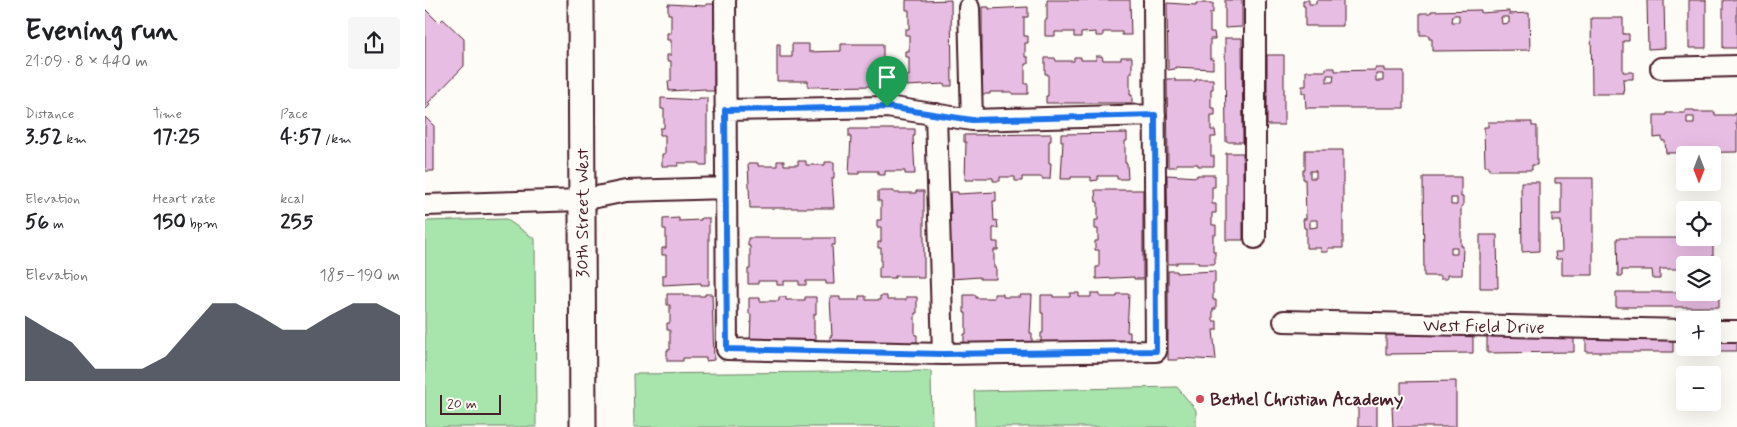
<!DOCTYPE html>
<html lang="en">
<head>
<meta charset="utf-8">
<style>
  body { margin:0; font-family:Mynerve,sans-serif; background:#f6f6f6; color:#202124; height:100vh; display:flex; flex-direction:column; font-size:19px; white-space:nowrap }
  * { box-sizing:border-box; margin:0 }
  p { font-size:16px; color:#757577 }
  .icon { flex:none; width:28px; height:28px; fill:none; stroke:currentColor; stroke-width:2; stroke-linecap:round; stroke-linejoin:round }
  .map { position:relative; flex:1; overflow:hidden }
  .panel { display:flex; flex-direction:column; background:#fff; width:425px }
  .panel>* { flex:none }
  .needle { width:32px; rotate:180deg }
  .buttons { position:absolute; left:1251px; top:146px; display:grid; gap:10px }
  .buttons a { display:grid; place-items:center; width:45px; height:45px; border-radius:5px; background:#fff; box-shadow:0 5px 20px #0002; font-size:25px }
  .scale { position:absolute; left:15px; bottom:12px; width:61px; box-sizing:border-box; padding-left:5px; border:2px solid #4a1f2b; border-top:0; font-size:14px; line-height:18px; white-space:nowrap; color:#4a1f2b; -webkit-text-stroke:4px #fdfcf7; paint-order:stroke }
  .pin { position:absolute; display:grid; place-items:center; width:42px; height:42px; color:#fff; margin:-51px -21px; border-radius:50% 50% 50% 0; rotate:-45deg; box-shadow:0 0 5px #0007 }
  .pin .icon { rotate:45deg }
  .round { display:grid; place-items:center; flex:none; width:52px; height:52px; border-radius:5px; background:#f6f6f6 }
  .head { display:flex; align-items:center; justify-content:space-between; height:85px; padding:0 25px }
  h1 { font-size:28px; font-weight:800; line-height:38px }
  .metrics { display:grid; grid-template-columns:repeat(3,1fr); gap:8px; height:85px; padding:5px 25px }
  .metrics div { display:grid; align-content:center }
  .metrics b { font-size:21px; font-weight:800 }
  .metrics small { font-size:14px; font-weight:400 }
  .metrics p { font-size:14px }
  .chart { height:140px; padding:10px 25px }
  .chart p { display:flex; justify-content:space-between }
  .chart svg { width:100%; height:90px; margin-top:5px; fill:#111827; opacity:.7 }
  main { display:flex; flex:1; min-height:0 }
  .map>svg:first-child { display:block }
</style>
</head>
<body>
<main>
<section class="panel">
<div class="head"><div><h1>Evening run</h1><p>21:09 · 8 × 440 m</p></div><a class="round"><svg class="icon" aria-label="share" viewBox="0 0 24 24"><path d="M12 15V3M7 8l5-5 5 5M5 13v7h14v-7"/></svg></a></div>
<div class="metrics">
<div><p>Distance</p><b>3.52<small> km</small></b></div>
<div><p>Time</p><b>17:25</b></div>
<div><p>Pace</p><b>4:57<small> /km</small></b></div>
</div>
<div class="metrics">
<div><p>Elevation</p><b>56<small> m</small></b></div>
<div><p>Heart rate</p><b>150<small> bpm</small></b></div>
<div><p>kcal</p><b>255</b></div>
</div>
<div class="chart"><p><span>Elevation</span>185–190 m</p>
<svg viewBox="0 0 160 44" preserveAspectRatio="none"><path d="M0 44V12L10 19L20 25L30 38L40 38L50 38L60 32L70 19L80 6L90 6L100 12L110 19L120 19L130 12L140 6L150 6L160 12V44z"/></svg>
</div>
</section>
<div class="map">
<svg width="1312" height="427" viewBox="0 0 1312 427">
  <rect width="100%" height="100%" fill="#fdfcf7"/>
  <filter id="ink" filterUnits="userSpaceOnUse"><feTurbulence type="fractalNoise" baseFrequency=".02" numOctaves="2"/><feDisplacementMap in="SourceGraphic" scale="10" xChannelSelector="R" yChannelSelector="G"/><feConvolveMatrix kernelMatrix="1 2 1 2 8 2 1 2 1" color-interpolation-filters="sRGB"/></filter>
  <g filter="url(#ink)">
    <path fill="#a7e5ad" stroke="#78826c" d="M81,219L110,239L111,427H0V221Z
      M506,371L507,427H209L208,374Z
      M752,387L771,410V427H550L549,391Z"/>
    <path fill="#e8bde3" stroke="#4a1f2b" fill-rule="evenodd" d="M481,0H497V1L526,0L527,86H519V84L481,86V76H484V57H480V51H484V35H480V29H484V10H481Z
      M622,0H705L706,35H697V32H678V36H671V32L656,33V37H649V32H630V36H620V20H622Z
      M800,0H817V27L800,28Z
      M878,0H884V4H891V0H918V26H880V6H878Z
      M1222,0H1239L1240,48L1223,49Z
      M1264,0H1281V48H1264Z
      M1298,0H1312V48H1298Z
      M742,3L771,5V3H788V13H785V32H789L790,39H785V59H788V69L750,67V69L743,70Z
      M243,4L281,6V4H289V91H281V89L244,91L243,81H246V61H242V55H246V40H242V33H246V14H243Z
      M557,7H564V9L603,7V17H599V36H603V43H600V57H603V64H600V84H603V94H587V92H565V94H557Z
      M0,9L14,23L18,19L39,39V66L3,103L5,105L0,110Z
      M1056,10V13L1084,11V14L1104,13L1105,50L1007,51V39H1004V35H995V13H1006V11ZM1028,15H1034V22H1027ZM1076,17H1084V23L1077,24Z
      M1166,18H1198V34H1204V41H1198V72H1208V79H1198L1199,94H1167Z
      M800,38H817L818,142H801Z
      M352,44H355V57H367V44H384V52L416,51V44H458V70H453V86L383,87V81H352Z
      M842,55H859V125H842Z
      M671,56H677L678,60H696V57H707V73H705V95H707V103H621V96H623V74H620V58H630L631,61H649V57H656V60H671Z
      M901,68H910V71L950,70V68H959V71H979V108H881L880,93H877V86H881V71H901ZM951,74H958V81H951ZM902,75H909L908,82H902Z
      M742,79H750V81H771V79H788V89H786V108H790V115H786V130H790L791,137H786V156H789V166H773V164H751V167H743Z
      M236,98L274,100V98H282V165H275V163H253V166H237V154H240V135H235V128H239V109H236Z
      M1260,110H1269V112H1290V115H1310V113H1312L1311,125H1312V152L1241,153L1240,141H1237V137L1229,138V115H1241V113H1260ZM1262,117H1269V124H1262Z
      M0,117L9,126V171H0Z
      M1063,122H1107V126H1112V165H1107V170H1064V166H1060L1059,127H1063Z
      M424,129H490V136H488L490,174H480V171H460V175H453V171H434V174H424L426,137H424Z
      M702,133V141H700V163H702L703,179H692V176H673V180L666,181V177H646V179H636L638,141H636V134Z
      M626,134V141H624V163H626L625,179H617V177H597V181H590V177H575V181H568V178H549V180H540L541,142H539V135Z
      M880,150H918V248H903V252H896V248H881V228H879L878,219H881L880,179H878V170H880ZM885,171H891V178H885ZM885,220H892V227L885,228Z
      M801,153H818V240H801Z
      M352,161H359V165H373V161H381V165H400V162H409V178H407L409,208H325L323,163H333V166H352Z
      M742,175L772,177V175H790V187H787V204H791V213H787V225H791V235H788V251H790V264H773V262H752V264H743Z
      M998,177H1036V197H1038V206H1036V246H1038L1037,275H1022V279H1015V276H999ZM1026,198H1032V205H1026ZM1026,247H1032V254H1026Z
      M1130,178H1168V275H1137V259H1131L1130,252H1137L1136,221H1127V214H1136V183H1130Z
      M1096,182H1114V251L1097,252Z
      M670,190H718V279H709V277L671,279V267H674V250H670V241H673V229H670V220H673V202H671Z
      M453,191H469V193H491V191H499V278H492V276H470V278H454V267H456V248H453V242H456V227H452V220H456V201H453Z
      M525,192H533V194L571,192V201H568L569,221L572,220L573,228H568V242H573V250H569V268H571V279H555V277L526,279L524,215H526Z
      M254,218V221L276,220V218H284V285H276V283L238,285V275H241V255H237V248H241V229H238V219Z
      M1055,235H1072L1073,288H1055Z
      M323,238H410V245H407L409,284H401V281H381V285H374V281H359V285H352V281H333V284H323V269H325V246H323Z
      M1192,238H1288V269V265H1260V269H1235V279H1228L1227,270H1197V276H1193Z
      M743,271H752V273L790,271V283H788V300H791V309H788V321H792V330H788L791,360L753,358V360H743Z
      M1191,292H1294V307H1191Z
      M645,293H654V297H666V293H675V297H692V294H704L702,332H705V342H616V333H618V313H616V295H628V297H645Z
      M242,294H258V296H280V294H287L289,360L281,361V358H258V361H242V350H245V330H242V323H245V305H242Z
      M569,294H578V297H595V295H607L605,333H607V343H539V334H541V313H539V295H551V298H569Z
      M434,296H441V300H455V296H462V300H481V297H492V313H490V335H492V343H405V336H407L405,297H415V300H434Z
      M354,297H361V300H380V297H391V314H389V335H391V343L325,344L326,314H324V298H335V301H354Z
      M1288,333H1312V351H1263V348H1288Z
      M1149,334V352L1062,353V335Z
      M1161,334H1248V352H1161Z
      M961,335H1048V353L961,354Z
      M1031,381V427H968L967,407H976V382Z
      M933,402H952V427H933Z"/>
    <g fill="none" stroke-linecap="round" stroke-linejoin="round">
      <defs>
        <path id="minor" d="M300,0L302,349L518,354L731,351L729,0
          M830,0V238
          M544,8L547,120
          M1236,68L1312,66
          M300,110L462,107L547,120L730,115
          M511,114L518,354
          M0,205L157,200L201,191L301,188
          M859,321L1260,330
          M1288,331H1312"/>
        <path id="major" d="M156,0L158,427"/>
      </defs>
      <use href="#minor" stroke="#4a1f2b" stroke-width="24"/>
      <use href="#major" stroke="#4a1f2b" stroke-width="29"/>
      <use href="#minor" stroke="#fdfcf7" stroke-width="20"/>
      <use href="#major" stroke="#fdfcf7" stroke-width="25"/>
    </g>
  </g>
  <g fill="none" stroke-linecap="round" stroke-linejoin="round" filter="url(#ink)">
    <defs>
      <path id="route" d="M462,107L547,120L730,115L731,351L518,354L302,349L300,110Z"/>
    </defs>
    <use href="#route" stroke="#fff" stroke-width="10"/>
    <use href="#route" stroke="#1a73e8" stroke-width="6"/>
  </g>
  <circle fill="#d1495b" stroke="#fdfcf7" stroke-width="2" cx="775" cy="399" r="5"/>
  <g text-anchor="middle" stroke-width="4" stroke-linejoin="round" paint-order="stroke">
    <g font-size="18" fill="#4a1f2b" stroke="#fdfcf7">
      <text transform="translate(157 213) rotate(-90)" y="6">30th Street West</text>
      <text transform="translate(1059 326) rotate(1)" y="6">West Field Drive</text>
    </g>
    <g font-size="18" font-weight="bold" fill="#4a1f2b" stroke="#fdfcf7" text-anchor="start">
      <text x="785" y="405">Bethel Christian Academy</text>
    </g>
  </g>
</svg>
<div class="buttons">
<a><svg class="needle" viewBox="-14 -14 28 28"><path d="M0-13l5 13h-10z" fill="#e53935"/><path d="M0 13l5-13h-10z" fill="#757577"/></svg></a>
<a><svg class="icon" aria-label="locate" viewBox="0 0 24 24"><circle cx="12" cy="12" r="6"/><path d="M12 2v4M12 18v4M2 12h4M18 12h4"/></svg></a>
<a><svg class="icon" aria-label="layers" viewBox="0 0 24 24"><path d="M12 4l9 5-9 5-9-5zM3 14l9 5 9-5"/></svg></a>
<a>+</a>
<a>−</a>
</div>
<div class="scale">20 m</div>
<div class="pin" style="left:462px;top:107px;background:#1e9e55"><svg class="icon" aria-label="arrive" viewBox="0 0 24 24"><path d="M6 21V4h12l-3 4 3 4H6"/></svg></div>
</div>
</main>
</body>
</html>
